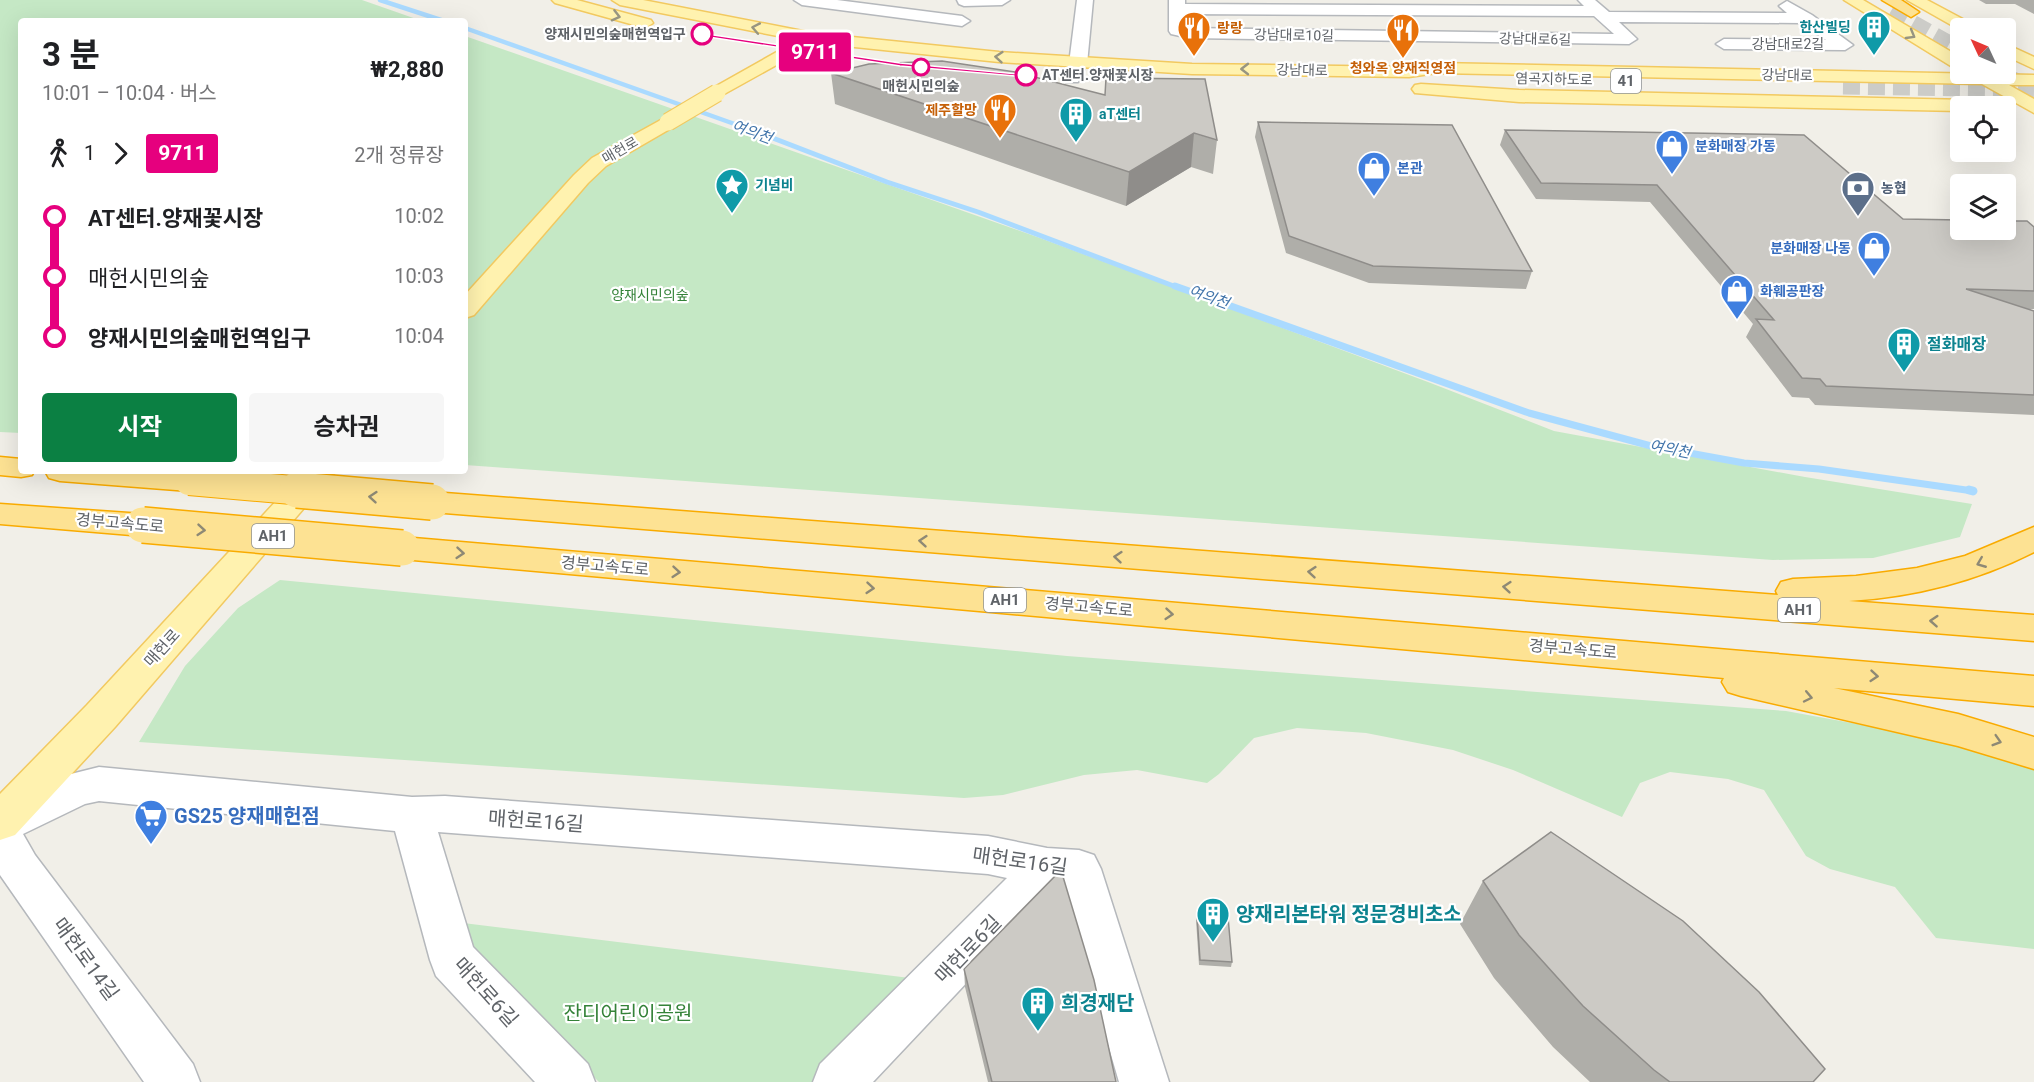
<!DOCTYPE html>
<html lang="ko">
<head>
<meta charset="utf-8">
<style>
	body { margin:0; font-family:Roboto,"Noto Sans KR",sans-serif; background:#f6f6f6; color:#202124; height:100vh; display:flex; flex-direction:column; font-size:22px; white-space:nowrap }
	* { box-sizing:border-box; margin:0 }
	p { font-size:20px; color:#757577 }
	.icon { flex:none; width:33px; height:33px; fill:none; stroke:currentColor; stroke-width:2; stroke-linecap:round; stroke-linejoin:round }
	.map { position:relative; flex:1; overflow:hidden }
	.panel { position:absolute; left:18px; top:18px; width:450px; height:456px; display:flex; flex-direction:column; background:#fff; border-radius:6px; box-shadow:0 6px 24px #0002 }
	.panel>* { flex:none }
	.badge { padding:0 12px; border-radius:4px; font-size:21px; line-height:39px }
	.needle { width:39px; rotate:314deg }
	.controls { position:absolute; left:1950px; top:18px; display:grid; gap:12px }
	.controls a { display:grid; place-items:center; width:66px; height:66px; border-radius:6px; background:#fff; box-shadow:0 6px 24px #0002; font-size:30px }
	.map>.badge { position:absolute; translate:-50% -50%; box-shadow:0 0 0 3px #fff }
	.legs { display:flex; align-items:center; gap:9px; height:66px; padding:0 24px; font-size:20px }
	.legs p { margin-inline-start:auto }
	.headline { display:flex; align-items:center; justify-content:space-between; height:102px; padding:0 24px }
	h1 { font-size:33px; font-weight:700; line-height:45px }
	.action { display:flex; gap:12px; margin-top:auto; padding:12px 24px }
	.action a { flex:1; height:69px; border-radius:6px; background:#0b8043; color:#fff; font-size:24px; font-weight:700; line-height:69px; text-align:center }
	.action a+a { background:#f6f6f6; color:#202124 }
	ul { padding:0 24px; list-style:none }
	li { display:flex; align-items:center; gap:21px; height:60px; font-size:22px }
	li i { display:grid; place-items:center; width:9px; height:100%; margin:0 8px; background:currentColor }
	li i::after { content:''; width:15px; height:15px; margin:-8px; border:4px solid; border-radius:50%; background:#fff }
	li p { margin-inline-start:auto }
	li:first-child i { background:linear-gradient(#0000 50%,currentColor 0) }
	li:last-child i { background:linear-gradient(currentColor 50%,#0000 0) }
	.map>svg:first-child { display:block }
	.green { fill:#c5e8c5 }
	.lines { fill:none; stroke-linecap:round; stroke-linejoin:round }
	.stream-far3 { stroke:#aadaff; stroke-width:4.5 }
	.stream-far2 { stroke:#aadaff; stroke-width:5 }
	.stream-far1 { stroke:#aadaff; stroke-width:7 }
	.stream { stroke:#aadaff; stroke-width:9 }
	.major-tunnel { stroke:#ccccc8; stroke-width:17; stroke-dasharray:17 8; stroke-linecap:butt }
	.highway-tunnel { stroke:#ccccc8; stroke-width:17; stroke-dasharray:17 8; stroke-linecap:butt }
	.minor-casing { stroke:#b5b8bc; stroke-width:3 }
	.major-casing { stroke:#f2c960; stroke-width:3 }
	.highway-casing { stroke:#f9ab00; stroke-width:3 }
	.minor { fill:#fff; fill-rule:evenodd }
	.major { fill:#fff2af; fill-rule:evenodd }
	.highway { fill:#fde293; fill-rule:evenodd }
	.major-bridge-casing { stroke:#f2c960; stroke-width:19; stroke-linecap:butt }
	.highway-bridge-far1-casing { stroke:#f9ab00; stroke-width:30; stroke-linecap:butt }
	.highway-bridge-casing { stroke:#f9ab00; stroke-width:38; stroke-linecap:butt }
	.major-bridge { stroke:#fff2af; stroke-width:17 }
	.highway-bridge-far1 { stroke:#fde293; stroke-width:28 }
	.highway-bridge { stroke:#fde293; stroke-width:35 }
	.wall { fill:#afaea9 }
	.shaded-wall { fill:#8f8d8a }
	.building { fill:#cccac5; stroke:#8f8d8a; stroke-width:1.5 }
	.oneway { stroke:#979581 }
	.oneway2 { stroke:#8e8975 }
	.line-1 { fill:#e6007e; stroke:#fff; stroke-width:1.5 }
	.stop-1-dot { fill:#fff; stroke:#e6007e; stroke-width:3 }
	.labels { text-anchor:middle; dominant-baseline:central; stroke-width:4.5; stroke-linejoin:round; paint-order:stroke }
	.far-culture-label { font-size:14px; font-weight:bold; fill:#0d838f; stroke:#fff; text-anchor:start }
	.far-food-label { font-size:14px; font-weight:bold; fill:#c56008; stroke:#fff; text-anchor:start }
	.far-stop-label { font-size:14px; font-weight:bold; fill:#5f6368; stroke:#fff; text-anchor:end }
	.far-street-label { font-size:14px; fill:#5f6368; stroke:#fff }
	.far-shop-label { font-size:14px; font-weight:bold; fill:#366cbe; stroke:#fff; text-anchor:start }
	.far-service-label { font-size:14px; font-weight:bold; fill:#4e5e75; stroke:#fff; text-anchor:start }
	.far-park-label { font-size:14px; fill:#348238; stroke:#fff }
	.shield { fill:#fff; stroke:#8f9295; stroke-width:1.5 }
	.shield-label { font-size:15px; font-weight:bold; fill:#5f6368 }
	.far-water-label { font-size:15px; font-style:italic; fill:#4174aa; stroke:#fff }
	.culture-label { font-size:16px; font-weight:bold; fill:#0d838f; stroke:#fff; text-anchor:start }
	.street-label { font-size:16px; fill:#5f6368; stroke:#fff }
	.near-shop-label { font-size:20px; font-weight:bold; fill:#366cbe; stroke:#fff; text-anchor:start }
	.near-street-label { font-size:20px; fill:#5f6368; stroke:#fff }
	.near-culture-label { font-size:20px; font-weight:bold; fill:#0d838f; stroke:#fff; text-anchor:start }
	.near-park-label { font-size:20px; fill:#348238; stroke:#fff }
</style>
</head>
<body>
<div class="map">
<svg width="2034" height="1082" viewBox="0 0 2034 1082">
	<rect width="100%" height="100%" fill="#f1efe8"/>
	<path class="green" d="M0 0H362L422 21H21V433L0 432Z
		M465 36 1040 238 1428 382 1554 431 1805 477 1972 504 1960 537 1873 558 1773 560 465 465Z
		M280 580 1067 656 1786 711 1967 744 2034 770V949L1936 938 1895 887 1830 869 1806 856 1764 790 1728 779 1670 772 1640 783 1622 817 1513 770 1453 750 1366 733 1297 728 1254 738 1219 774 1207 783 1137 770 1084 775 1003 795 964 798 139 742 185 666 238 608Z
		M455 922 926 980 826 1082H599L469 954Z"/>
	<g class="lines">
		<path class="stream-far3" d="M380 0 444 21
			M465 28 743 127"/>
		<path class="stream-far2" d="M739 125 887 182 978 212 1179 288"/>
		<path class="stream-far1" d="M1175 286 1529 413 1651 446 1744 463 1819 469 1973 491"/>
		<path class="stream" d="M1969 490 1973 491"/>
		<path class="major-tunnel" d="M1843 86 2034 89"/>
		<path class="highway-tunnel" d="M1891 11 1960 50
			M2002 74 2034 91"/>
		<defs>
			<path id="minor" d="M794 0H837L962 16 970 21 962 26 802 5Z
				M957 0H1010L1002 5 964 6 959 4Z
				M1077 0H1093L1087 64 1078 82H1066L1063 78 1069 64Z
				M1169 0H1185V4L1584 6 1578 0H1595L1609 12 1787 13 1779 6 1787 1 1812 15 1853 45 1845 50 1724 49 1716 44 1724 39 1826 40 1801 23 1619 22 1637 39 1629 44 1189 38 1171 34 1169 31ZM1185 14 1594 16 1614 34 1189 28 1185 27Z
				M99 767 412 797 445 796 988 836 1047 848 1079 850 1094 855 1101 869 1169 1082H1119L1062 887H1057L873 1082H813L820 1064 1007 878 988 874 438 832 473 947 588 1064 595 1082H535L436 976 430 960 395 831 99 801 85 804 23 834 35 855 193 1064 200 1082H144L0 875V805L63 776Z"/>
			<path id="major" d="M552 0H577L651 20 653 23 645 28 555 3Z
				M612 0H643L813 33 999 52 1192 64 1409 67 1437 63 2034 75V85H2009L2034 99V113L1982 84 1437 73 1409 77 1192 74 999 62 816 43 717 98 711 97 708 93 711 89 798 40 620 5Z
				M1844 0H1863L1960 57V69L1954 68Z
				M1907 0H1927L1974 25 1976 28H1960V30Z
				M2006 44 2034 57V69L2006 56Z
				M1421 84 1519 90 1968 100 1975 102 1977 106H1960V111L1519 102 1415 93 1412 89 1415 85Z
				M668 116 675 118 678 122 675 126 606 166 588 183 474 315 465 318V295L574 175 592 158Z
				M304 471H336L115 727 15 835 0 840V794L87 705Z"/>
			<path id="highway" d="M1882 0H1901L1919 12 1911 17Z
				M0 457 21 459V471H34L32 475 21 477 0 475Z
				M45 471H186L200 474 205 481 200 488 189 491 60 481 49 478Z
				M432 492 1778 595 1776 591 1781 582 1793 579 1856 576 1917 568 1965 556 2034 527V552C1977 581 1913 597 1849 601L2034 615V641L432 512 421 509 416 502 421 495Z
				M0 504 143 514 154 517 159 525 154 533 143 536 0 524Z
				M402 537 2034 676V706L1834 688 1958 714 2034 737V769L1958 746 1741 696 1728 692 1722 682 1724 678 402 559 390 556 385 548 390 540Z"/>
		</defs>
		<use href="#minor" class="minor-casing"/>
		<use href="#major" class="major-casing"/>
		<use href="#highway" class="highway-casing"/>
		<use href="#minor" class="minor"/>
		<use href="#major" class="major"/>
		<use href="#highway" class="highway"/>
		<defs>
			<path id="major-bridge" d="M668 122 717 93"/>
			<path id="highway-bridge-far1" d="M189 481 315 492"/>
			<path id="highway-bridge" d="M297 490 432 502
				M143 525 402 548"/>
		</defs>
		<use href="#major-bridge" class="major-bridge-casing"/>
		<use href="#highway-bridge-far1" class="highway-bridge-far1-casing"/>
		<use href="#highway-bridge" class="highway-bridge-casing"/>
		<use href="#major-bridge" class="major-bridge"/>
		<use href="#highway-bridge-far1" class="highway-bridge-far1"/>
		<use href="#highway-bridge" class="highway-bridge"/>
	</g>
	<path class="wall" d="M1979 0H2034V14L2015 4H1986Z
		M942 61 1217 140 1213 174 1191 167 1126 206 835 104 831 73Z
		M1258 122 1532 271 1526 289 1369 283 1286 253 1255 137Z
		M1505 130 1903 219 2034 227V309H2029L2034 311V415L1815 405 1809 398 1792 397 1746 337 1753 324 1650 202 1536 199 1500 145Z
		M1483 881 1813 1082H1590L1553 1047 1494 978 1460 924Z
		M1197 915 1232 962 1231 967 1199 965 1196 920Z
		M964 969 1116 1082H988L965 987Z"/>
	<path class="shaded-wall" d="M1194 133 1191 167 1126 206 1129 172Z"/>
	<path class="building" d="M942 61 1015 72 1105 95 1106 78 1205 79 1217 140 1194 133 1129 172 831 73 869 64Z
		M1258 122 1452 125 1532 271 1373 266 1289 236Z
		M1505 130 1804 135 1903 219 1960 220V230H2006V221H2027L2034 227V291L1966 289 2034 311V395L1826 386 1820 379 1802 378 1756 319 1774 320 1657 185 1541 183Z
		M1551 832 1683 921 1759 992 1825 1069 1813 1082H1670L1654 1070 1583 1006 1519 935 1483 881Z
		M1061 870 1094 980 1116 1082H992L964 969Z
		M1197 915 1228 917 1232 962 1200 960Z"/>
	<defs><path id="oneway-chevron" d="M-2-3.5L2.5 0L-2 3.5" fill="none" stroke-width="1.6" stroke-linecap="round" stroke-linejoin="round" transform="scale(1.5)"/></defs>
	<g class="oneway">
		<use href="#oneway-chevron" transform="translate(616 16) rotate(14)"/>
		<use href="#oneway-chevron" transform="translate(756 28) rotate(-169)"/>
		<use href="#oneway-chevron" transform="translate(1911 35) rotate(30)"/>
		<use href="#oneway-chevron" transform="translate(999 57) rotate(-175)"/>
		<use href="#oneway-chevron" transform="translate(1245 69) rotate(-180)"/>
	</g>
	<g class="oneway2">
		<use href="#oneway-chevron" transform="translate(373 497) rotate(-175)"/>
		<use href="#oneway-chevron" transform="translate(201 530) rotate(5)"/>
		<use href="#oneway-chevron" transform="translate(923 541) rotate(-175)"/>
		<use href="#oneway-chevron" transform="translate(460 553) rotate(5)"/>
		<use href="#oneway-chevron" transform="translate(1118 557) rotate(-175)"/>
		<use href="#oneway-chevron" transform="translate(1981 563) rotate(158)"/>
		<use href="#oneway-chevron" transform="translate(676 572) rotate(5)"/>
		<use href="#oneway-chevron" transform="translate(1312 572) rotate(-175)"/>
		<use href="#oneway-chevron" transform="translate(1507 587) rotate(-175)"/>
		<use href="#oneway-chevron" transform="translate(870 588) rotate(5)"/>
		<use href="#oneway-chevron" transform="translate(1169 614) rotate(5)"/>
		<use href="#oneway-chevron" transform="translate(1934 621) rotate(-176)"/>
		<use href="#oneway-chevron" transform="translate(1874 676) rotate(5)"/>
		<use href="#oneway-chevron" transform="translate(1808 697) rotate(12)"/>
		<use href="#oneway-chevron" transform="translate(1997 741) rotate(17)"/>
	</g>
	<path class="line-1" d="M700 33 900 63 1029 75 1026 77 900 66 702 36Z"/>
	<defs>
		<symbol id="building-pin" viewBox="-11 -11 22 30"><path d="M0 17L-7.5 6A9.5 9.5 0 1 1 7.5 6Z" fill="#0f9aa8" stroke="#fff"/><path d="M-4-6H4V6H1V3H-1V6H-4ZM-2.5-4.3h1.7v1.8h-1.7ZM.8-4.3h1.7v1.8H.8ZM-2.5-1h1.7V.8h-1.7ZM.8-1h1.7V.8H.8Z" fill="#fff"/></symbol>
		<symbol id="restaurant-pin" viewBox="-11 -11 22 30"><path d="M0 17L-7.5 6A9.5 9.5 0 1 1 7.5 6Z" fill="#e8710a" stroke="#fff"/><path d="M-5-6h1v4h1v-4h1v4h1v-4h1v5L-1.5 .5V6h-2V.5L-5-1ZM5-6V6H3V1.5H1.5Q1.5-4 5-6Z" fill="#fff"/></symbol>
		<symbol id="shop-pin" viewBox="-11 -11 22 30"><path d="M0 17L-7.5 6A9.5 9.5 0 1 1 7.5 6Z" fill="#3f7fe0" stroke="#fff"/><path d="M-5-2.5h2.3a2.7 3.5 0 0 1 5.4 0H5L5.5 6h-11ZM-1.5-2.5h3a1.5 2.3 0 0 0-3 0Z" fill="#fff"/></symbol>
		<symbol id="sight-pin" viewBox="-11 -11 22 30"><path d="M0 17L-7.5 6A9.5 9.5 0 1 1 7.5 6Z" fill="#0f9aa8" stroke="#fff"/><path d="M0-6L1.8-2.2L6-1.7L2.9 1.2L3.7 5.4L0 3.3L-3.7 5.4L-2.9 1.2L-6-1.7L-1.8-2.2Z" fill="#fff"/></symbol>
		<symbol id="bank-pin" viewBox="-11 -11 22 30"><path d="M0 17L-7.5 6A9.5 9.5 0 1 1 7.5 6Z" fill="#5c6f8a" stroke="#fff"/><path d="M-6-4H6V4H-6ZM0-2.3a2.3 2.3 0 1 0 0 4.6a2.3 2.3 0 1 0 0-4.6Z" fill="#fff"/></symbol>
		<symbol id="supermarket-pin" viewBox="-11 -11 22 30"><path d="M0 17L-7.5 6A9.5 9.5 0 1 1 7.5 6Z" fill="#3f7fe0" stroke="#fff"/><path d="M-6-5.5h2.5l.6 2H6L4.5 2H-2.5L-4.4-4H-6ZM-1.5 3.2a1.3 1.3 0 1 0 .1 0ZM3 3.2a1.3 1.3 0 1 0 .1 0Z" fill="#fff"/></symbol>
	</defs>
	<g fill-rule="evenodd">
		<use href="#building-pin" x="1855" y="8" width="38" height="52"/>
		<use href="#restaurant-pin" x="1175" y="9" width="38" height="52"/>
		<use href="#restaurant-pin" x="1384" y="11" width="38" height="52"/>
		<use href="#restaurant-pin" x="981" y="91" width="38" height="52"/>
		<use href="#building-pin" x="1057" y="95" width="38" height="52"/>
		<use href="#shop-pin" x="1653" y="127" width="38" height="52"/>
		<use href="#shop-pin" x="1355" y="149" width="38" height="52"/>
		<use href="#sight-pin" x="713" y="166" width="38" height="52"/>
		<use href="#bank-pin" x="1839" y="169" width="38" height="52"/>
		<use href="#shop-pin" x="1855" y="229" width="38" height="52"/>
		<use href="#shop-pin" x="1718" y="272" width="38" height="52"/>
		<use href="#building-pin" x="1885" y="325" width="38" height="52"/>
		<use href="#supermarket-pin" x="132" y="797" width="38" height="52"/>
		<use href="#building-pin" x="1194" y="895" width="38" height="52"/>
		<use href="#building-pin" x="1019" y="984" width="38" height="52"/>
	</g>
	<g class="stop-1-dot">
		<circle cx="702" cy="34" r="10"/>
		<circle cx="921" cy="67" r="8"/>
		<circle cx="1026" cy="75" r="10"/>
	</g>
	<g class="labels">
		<g class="far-culture-label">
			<text x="1851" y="27" text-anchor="end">한산빌딩</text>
			<text x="1099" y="114">aT센터</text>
			<text x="755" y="185">기념비</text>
		</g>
		<g class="far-food-label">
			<text x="1217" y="28">랑랑</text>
			<text x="1403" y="68" text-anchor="middle">청와옥 양재직영점</text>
			<text x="977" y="110" text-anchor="end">제주할망</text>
		</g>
		<g class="far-stop-label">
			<text x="686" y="34">양재시민의숲매헌역입구</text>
			<text x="1042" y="75" text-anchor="start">AT센터.양재꽃시장</text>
			<text x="921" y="86" text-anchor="middle">매헌시민의숲</text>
		</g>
		<g class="far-street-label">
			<text transform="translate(1294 35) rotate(1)">강남대로10길</text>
			<text transform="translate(1535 39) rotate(1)">강남대로6길</text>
			<text x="1788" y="44">강남대로2길</text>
			<text transform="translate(1302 70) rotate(1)">강남대로</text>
			<text transform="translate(1787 75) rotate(1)">강남대로</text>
			<text transform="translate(1554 79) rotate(1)">염곡지하도로</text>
			<text transform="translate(620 150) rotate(-30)">매헌로</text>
		</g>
		<g class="far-shop-label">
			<text x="1695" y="146">분화매장 가동</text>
			<text x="1397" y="168">본관</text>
			<text x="1851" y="248" text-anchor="end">분화매장 나동</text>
			<text x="1760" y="291">화훼공판장</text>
		</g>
		<g class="far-service-label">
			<text x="1881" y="188">농협</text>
		</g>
		<g class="far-park-label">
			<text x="650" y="295">양재시민의숲</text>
		</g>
		<g class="shield">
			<rect x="1611" y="69" width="30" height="24" rx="4.5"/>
			<rect x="252" y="524" width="42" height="24" rx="4.5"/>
			<rect x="984" y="588" width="42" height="24" rx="4.5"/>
			<rect x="1778" y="598" width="42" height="24" rx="4.5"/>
		</g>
		<g class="shield-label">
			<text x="1626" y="81">41</text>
			<text x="273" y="536">AH1</text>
			<text x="1005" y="600">AH1</text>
			<text x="1799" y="610">AH1</text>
		</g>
		<g class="far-water-label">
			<text transform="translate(752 132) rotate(20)">여의천</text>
			<text transform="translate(1209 297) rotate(20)">여의천</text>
			<text transform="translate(1670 449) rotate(11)">여의천</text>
		</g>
		<g class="culture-label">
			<text x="1927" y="344">절화매장</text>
		</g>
		<g class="street-label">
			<text transform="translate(120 523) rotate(5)">경부고속도로</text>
			<text transform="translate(605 566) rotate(5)">경부고속도로</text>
			<text transform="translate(1089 607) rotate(5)">경부고속도로</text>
			<text transform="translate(162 648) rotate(-48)">매헌로</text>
			<text transform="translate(1573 649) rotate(5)">경부고속도로</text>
		</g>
		<g class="near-shop-label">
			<text x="174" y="816">GS25 양재매헌점</text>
		</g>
		<g class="near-street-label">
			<text transform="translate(536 821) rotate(4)">매헌로16길</text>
			<text transform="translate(1020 861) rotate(8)">매헌로16길</text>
			<text transform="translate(968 949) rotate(-46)">매헌로6길</text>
			<text transform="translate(86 959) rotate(54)">매헌로14길</text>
			<text transform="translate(486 992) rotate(48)">매헌로6길</text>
		</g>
		<g class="near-culture-label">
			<text x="1236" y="914">양재리본타워 정문경비초소</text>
			<text x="1061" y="1003">희경재단</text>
		</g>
		<g class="near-park-label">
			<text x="628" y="1013">잔디어린이공원</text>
		</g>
	</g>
</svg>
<div class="controls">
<a><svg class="needle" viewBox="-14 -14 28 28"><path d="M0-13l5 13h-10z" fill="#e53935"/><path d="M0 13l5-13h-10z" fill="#757577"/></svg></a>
<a><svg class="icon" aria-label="locate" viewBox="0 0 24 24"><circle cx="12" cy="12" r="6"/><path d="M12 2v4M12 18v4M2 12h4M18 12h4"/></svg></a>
<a><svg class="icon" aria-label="layers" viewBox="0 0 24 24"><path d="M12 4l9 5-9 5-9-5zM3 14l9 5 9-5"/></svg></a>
</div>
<b class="badge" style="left:815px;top:52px;background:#e6007e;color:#fff">9711</b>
<section class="panel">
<div class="headline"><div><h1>3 분</h1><p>10:01 – 10:04 · 버스</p></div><b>₩2,880</b></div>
<div class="legs"><svg class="icon" aria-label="walk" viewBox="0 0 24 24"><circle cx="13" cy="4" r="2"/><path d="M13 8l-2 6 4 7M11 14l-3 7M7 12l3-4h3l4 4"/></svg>1<svg class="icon" aria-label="forward" viewBox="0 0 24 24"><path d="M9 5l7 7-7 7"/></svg><b class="badge" style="background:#e6007e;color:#fff">9711</b><p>2개 정류장</p></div>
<ul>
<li><i style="color:#e6007e"></i><b>AT센터.양재꽃시장</b><p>10:02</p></li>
<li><i style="color:#e6007e"></i><span>매헌시민의숲</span><p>10:03</p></li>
<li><i style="color:#e6007e"></i><b>양재시민의숲매헌역입구</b><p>10:04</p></li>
</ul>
<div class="action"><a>시작</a><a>승차권</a></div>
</section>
</div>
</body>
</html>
